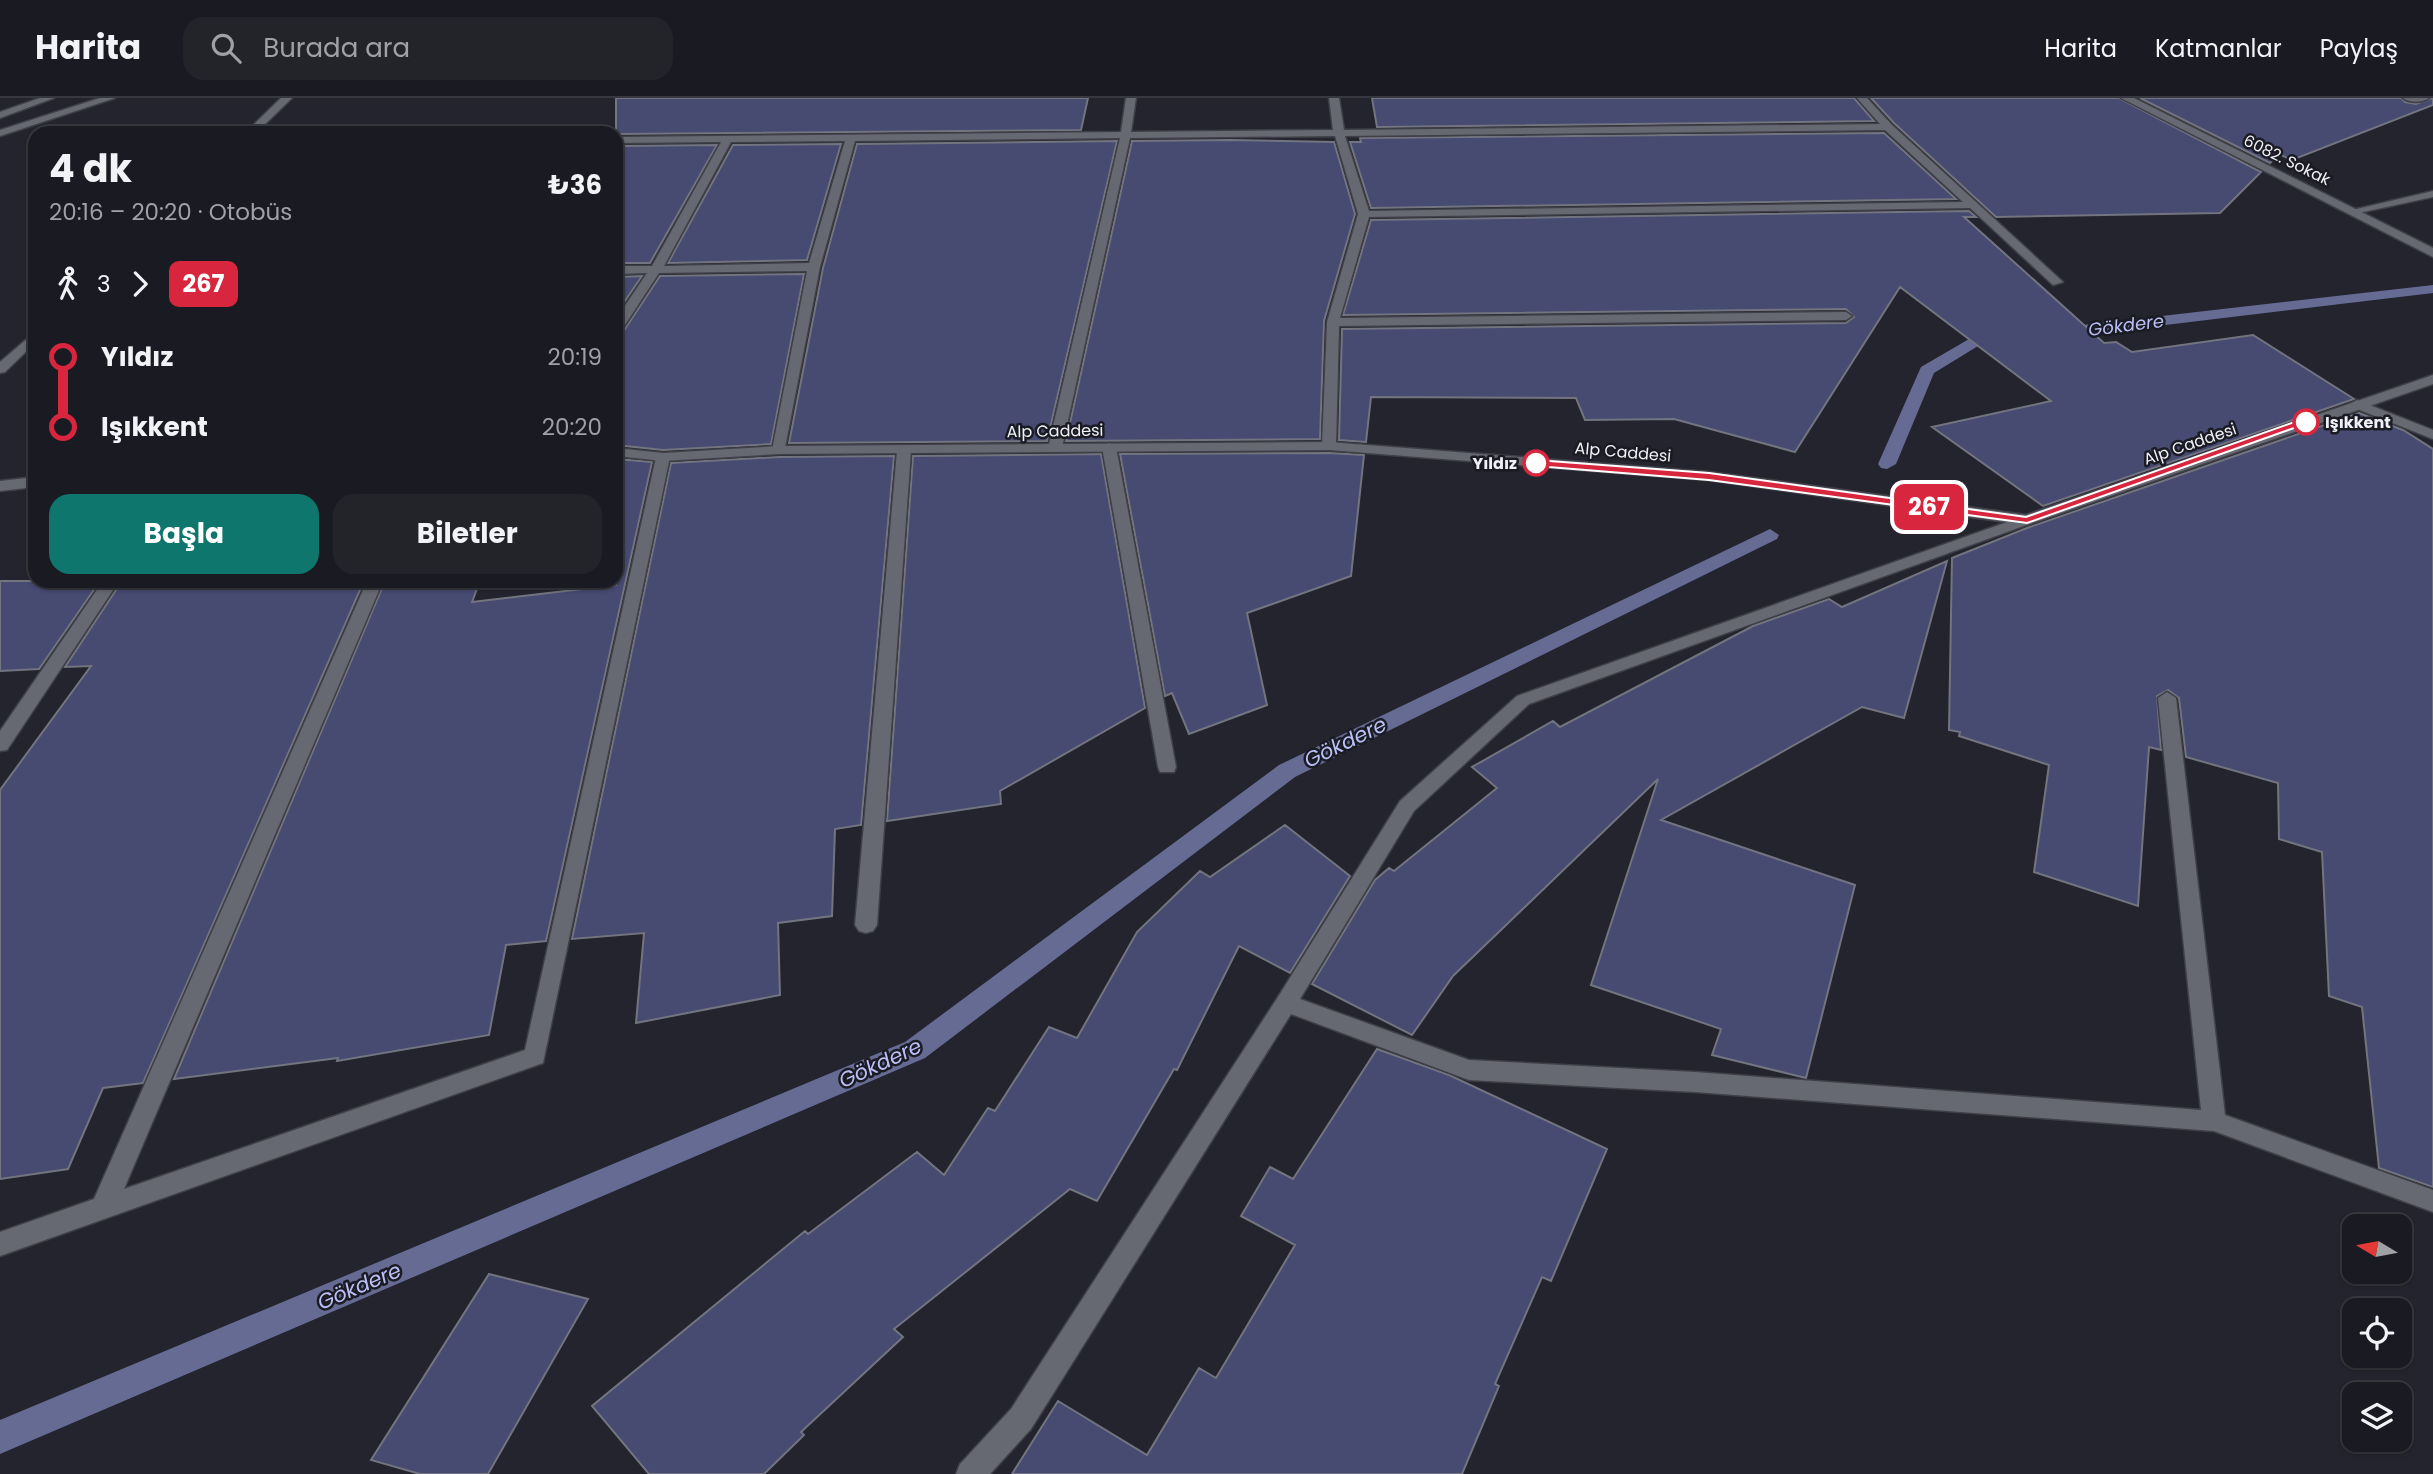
<!DOCTYPE html>
<html lang="tr">
<head>
<meta charset="utf-8">
<style>
	body { margin:0; font-family:Poppins,sans-serif; background:#23242a; color:#f1f3f6; height:100vh; display:flex; flex-direction:column; font-size:26px; white-space:nowrap }
	* { box-sizing:border-box; margin:0 }
	p { font-size:23px; color:#9fa1a5 }
	.icon { flex:none; width:38px; height:38px; fill:none; stroke:currentColor; stroke-width:2; stroke-linecap:round; stroke-linejoin:round }
	.map { position:relative; flex:1; overflow:hidden }
	.panel { position:absolute; left:28px; top:28px; width:595px; height:462px; display:flex; flex-direction:column; background:#1a1b22; border-radius:21px; box-shadow:0 2px 5px #0004,0 0 0 2px #383940 }
	.panel>* { flex:none }
	.badge { padding:0 14px; border-radius:10px; font-size:24px; line-height:46px }
	.needle { width:46px; rotate:280deg }
	.tools { position:absolute; left:2342px; top:1116px; display:grid; gap:14px }
	.tools a { display:grid; place-items:center; width:70px; height:70px; border-radius:14px; background:#1a1b22; box-shadow:0 2px 5px #0004,0 0 0 2px #383940; font-size:35px }
	.map>.badge { position:absolute; translate:-50% -50%; box-shadow:0 0 0 4px #fff }
	.legs { display:flex; align-items:center; gap:10px; height:77px; padding:0 21px; font-size:23px }
	.legs p { margin-inline-start:auto }
	.head { display:flex; align-items:center; justify-content:space-between; height:119px; padding:0 21px }
	h1 { font-size:38px; font-weight:700; line-height:52px }
	.cta { display:flex; gap:14px; margin-top:auto; padding:14px 21px }
	.cta a { flex:1; height:80px; border-radius:21px; background:#0f766e; color:#fff; font-size:28px; font-weight:700; line-height:80px; text-align:center }
	.cta a+a { background:#23242a; color:#f1f3f6 }
	ul { padding:0 21px; list-style:none }
	li { display:flex; align-items:center; gap:24px; height:70px; font-size:26px }
	li i { display:grid; place-items:center; width:10px; height:100%; margin:0 9px; background:currentColor }
	li i::after { content:''; width:18px; height:18px; margin:-9px; border:5px solid; border-radius:50%; background:#1a1b22 }
	li p { margin-inline-start:auto }
	li:first-child i { background:linear-gradient(#0000 50%,currentColor 0) }
	li:last-child i { background:linear-gradient(currentColor 50%,#0000 0) }
	header { display:flex; align-items:center; gap:42px; box-sizing:border-box; height:98px; padding:0 35px; background:#1a1b22; border-bottom:2px solid #383940 }
	header strong { font-size:33px }
	nav { display:flex; gap:38px; margin-inline-start:auto; font-size:24px }
	.search { width:490px; height:63px; background:#23242a; display:flex; align-items:center; gap:18px; box-sizing:border-box; padding:0 24px; border-radius:21px; color:#9fa1a5; font-size:26px }
	.map>svg:first-child { display:block }
	.lines { fill:none; stroke-linecap:round; stroke-linejoin:round }
	.stream { fill:#666b94; fill-rule:evenodd }
	.building { fill:#474a71; stroke:#72747f; stroke-width:2 }
	.minor-casing { stroke:#3f3f47; stroke-width:3 }
	.tertiary-casing { stroke:#3f3f47; stroke-width:3 }
	.secondary-casing { stroke:#3f3f47; stroke-width:3 }
	.minor { fill:#666872; fill-rule:evenodd }
	.tertiary { fill:#666872; fill-rule:evenodd }
	.secondary { fill:#666872; fill-rule:evenodd }
	.line-1 { fill:#d7263d; stroke:#fff; stroke-width:2 }
	.stop-1-dot { fill:#fff; stroke:#d7263d; stroke-width:3.5 }
	.labels { text-anchor:middle; dominant-baseline:central; stroke-width:5; stroke-linejoin:round; paint-order:stroke }
	.far-street-label { font-size:16px; fill:#f0f1f7; stroke:#1a1b23 }
	.far-stop-label { font-size:16px; font-weight:bold; fill:#f0f1f7; stroke:#1a1b23; text-anchor:start }
	.far-water-label { font-size:18px; font-style:italic; fill:#bac0f6; stroke:#1a1b23 }
	.water-label { font-size:21px; font-style:italic; fill:#bac0f6; stroke:#1a1b23 }
</style>
</head>
<body>
<header>
<strong>Harita</strong>
<div class="search"><svg class="icon" aria-label="search" viewBox="0 0 24 24"><circle cx="10" cy="10" r="6"/><path d="M15 15l6 6"/></svg>Burada ara</div>
<nav><a>Harita</a><a>Katmanlar</a><a>Paylaş</a></nav>
</header>
<div class="map">
<svg width="2433" height="1376" viewBox="0 0 2433 1376">
	<rect width="100%" height="100%" fill="#23242d"/>
	<g class="lines">
		<path class="stream" d="M2433 187V195L2057 240 2049 235 2057 230Z
			M2002 236 2007 238 2010 241 2007 244 1978 248 1934 275 1896 366 1887 371 1881 370 1878 366 1921 269 1969 241Z
			M1770 431 1779 437 1777 441 1295 679 925 960 0 1356V1322L905 944 1279 667Z"/>
	</g>
	<path class="building" d="M616 0H1088L1081 32 616 36Z
		M1372 0H1854L1874 23 1377 29Z
		M1871 0H2119L2261 74 2220 115 1996 119 1894 25Z
		M2140 0H2401L2405 4 2416 6 2433 0V7L2292 62 2279 56 2270 65Z
		M1884 35 1956 101 1371 110 1350 44H1361L1360 40Z
		M1230 42 1334 44 1355 116 1324 223 1320 341 1066 343 1132 43Z
		M1117 43 1047 343 789 345 823 170 857 46Z
		M841 46 807 162 668 165 733 47Z
		M717 47 650 165H616V48Z
		M1969 113 1976 119H1964L2104 245 2116 244 2132 254 2253 237 2354 301 2043 408 1932 329 2051 303 1900 189 1795 354 1674 321 1585 322 1576 300 1371 299 1366 344 1339 342 1342 231 1846 225 1854 219 1846 211 1343 217 1371 122Z
		M804 176 771 346 663 352 616 347V236L623 234 660 178Z
		M642 178 616 216V179Z
		M2359 315 2403 332 2433 351V1089L2379 1070 2362 909 2329 898 2322 754 2279 741 2278 685 2186 659 2179 600 2168 592 2157 598 2161 652 2149 649 2138 808 2034 774 2049 667 1959 638 1960 634 1949 632 1952 460 2027 430Z
		M1329 355 1364 357 1351 478 1247 515 1267 607 1189 636 1172 595 1165 598 1120 356Z
		M1101 356 1145 610 1000 693 1001 706 887 723 913 358Z
		M894 358 861 727 835 731 832 818 778 825 780 897 636 925 644 835 572 841 671 365 779 359Z
		M616 361 652 364 546 843 506 847 489 937 337 963 338 960 174 981 385 483H480L472 504 616 487Z
		M1947 463 1904 620 1862 609 1661 722 1855 787 1806 980 1712 957 1721 931 1591 887 1658 681 1453 878 1412 937 1312 886 1375 782 1389 770 1394 773 1497 690 1472 669 1553 623 1560 629 1753 528 1829 501 1842 509Z
		M0 483H100L39 571 0 573Z
		M122 483H364L143 985 103 990 68 1071 0 1081V692L91 568 65 569Z
		M1285 727 1350 778 1290 875 1239 848 1177 972 1174 971 1097 1103 1070 1091 894 1231 903 1239 801 1334 804 1337 764 1376H649L592 1308 805 1133 808 1136 917 1054 944 1077 988 1010 995 1013 1049 929 1077 940 1137 834 1200 773 1210 779Z
		M1377 951 1449 977 1607 1051 1551 1183 1542 1179 1495 1286 1499 1288 1462 1376H1012L1058 1303 1147 1357 1199 1270 1216 1280 1295 1147 1241 1118 1270 1069 1293 1081Z
		M489 1176 588 1201 488 1376H420L371 1362Z"/>
	<g class="lines">
		<defs>
			<path id="minor" d="M281 0H292L256 35H245Z
				M1126 0H1136L1131 34 1333 32 1329 0H1339L1344 32 1880 26 1857 0H1867L1892 27 2063 184 2053 187 1970 110 1369 119 1340 220 1846 214 1852 218 1846 222 1339 228 1336 348 1329 352 1322 348 1327 224 1358 116 1335 38 1130 40 1062 350 1055 354 1048 350 1120 40 855 43 820 169 784 355 779 356 772 352 807 173 659 175 621 233 616 234V221L647 175 616 176V168H652L721 44 616 45V39L1121 34ZM1885 32 1963 104 1369 113 1345 38ZM845 43 809 165 664 168 731 44Z
				M2403 0H2429C2423 5 2409 5 2403 0Z
				M2433 93V99L2354 116 2348 113Z
				M35 234V245L5 274 0 275V264Z
				M2357 302 2433 332V341L2352 309 2350 306Z
				M1109 345 1116 349 1176 669 1174 674H1160L1158 669 1102 349Z
				M904 349 911 353 877 827 873 833 866 835 859 833 855 827 897 353Z
				M663 355 670 359 543 965 0 1158V1134L94 1101 367 483H383L124 1091 525 952 656 359Z
				M2027 417 2035 422 2032 425 1529 606 1414 713 1300 901 1469 962 1695 974 2201 1012 2158 600 2167 594 2176 600 2225 1017 2433 1092V1114L2214 1033 1695 994 1469 982 1291 916 1031 1331 990 1376H956L960 1366 1011 1311 1278 899 1400 703 1517 598Z
				M103 483H119L7 652 0 653V633Z"/>
			<path id="tertiary" d="M2121 0H2134L2433 150V159Z
				M2433 277V286L2027 427 1709 382 1329 352 779 356 663 363 616 358V350L663 355 779 348 1329 344 1709 374 2026 417Z
				M35 379V389L0 393V383Z"/>
			<path id="secondary" d="M40 0H54L0 20V14Z
				M100 0H115L0 38V32Z"/>
		</defs>
		<use href="#minor" class="minor-casing"/>
		<use href="#tertiary" class="tertiary-casing"/>
		<use href="#secondary" class="secondary-casing"/>
		<use href="#minor" class="minor"/>
		<use href="#tertiary" class="tertiary"/>
		<use href="#secondary" class="secondary"/>
	</g>
	<path class="line-1" d="M2303 321 2311 324 2027 425 1709 382 1536 368 1531 365 1536 362 1709 375 2026 419Z"/>
	<g class="stop-1-dot">
		<circle cx="2306" cy="324" r="12"/>
		<circle cx="1536" cy="365" r="12"/>
	</g>
	<g class="labels">
		<g class="far-street-label">
			<text transform="translate(2287 62) rotate(26)">6082. Sokak</text>
			<text transform="translate(1055 333) rotate(-1)">Alp Caddesi</text>
			<text transform="translate(2190 346) rotate(-19)">Alp Caddesi</text>
			<text transform="translate(1623 354) rotate(5)">Alp Caddesi</text>
		</g>
		<g class="far-stop-label">
			<text x="2325" y="324">Işıkkent</text>
			<text x="1517" y="365" text-anchor="end">Yıldız</text>
		</g>
		<g class="far-water-label">
			<text transform="translate(2126 227) rotate(-7)">Gökdere</text>
		</g>
		<g class="water-label">
			<text transform="translate(1345 644) rotate(-26)">Gökdere</text>
			<text transform="translate(880 965) rotate(-25)">Gökdere</text>
			<text transform="translate(359 1188) rotate(-23)">Gökdere</text>
		</g>
	</g>
</svg>
<div class="tools">
<a><svg class="needle" viewBox="-14 -14 28 28"><path d="M0-13l5 13h-10z" fill="#e53935"/><path d="M0 13l5-13h-10z" fill="#9fa1a5"/></svg></a>
<a><svg class="icon" aria-label="locate" viewBox="0 0 24 24"><circle cx="12" cy="12" r="6"/><path d="M12 2v4M12 18v4M2 12h4M18 12h4"/></svg></a>
<a><svg class="icon" aria-label="layers" viewBox="0 0 24 24"><path d="M12 4l9 5-9 5-9-5zM3 14l9 5 9-5"/></svg></a>
</div>
<b class="badge" style="left:1929px;top:409px;background:#d7263d;color:#fff">267</b>
<section class="panel">
<div class="head"><div><h1>4 dk</h1><p>20:16 – 20:20 · Otobüs</p></div><b>₺36</b></div>
<div class="legs"><svg class="icon" aria-label="walk" viewBox="0 0 24 24"><circle cx="13" cy="4" r="2"/><path d="M13 8l-2 6 4 7M11 14l-3 7M7 12l3-4h3l4 4"/></svg>3<svg class="icon" aria-label="forward" viewBox="0 0 24 24"><path d="M9 5l7 7-7 7"/></svg><b class="badge" style="background:#d7263d;color:#fff">267</b></div>
<ul>
<li><i style="color:#d7263d"></i><b>Yıldız</b><p>20:19</p></li>
<li><i style="color:#d7263d"></i><b>Işıkkent</b><p>20:20</p></li>
</ul>
<div class="cta"><a>Başla</a><a>Biletler</a></div>
</section>
</div>
</body>
</html>
